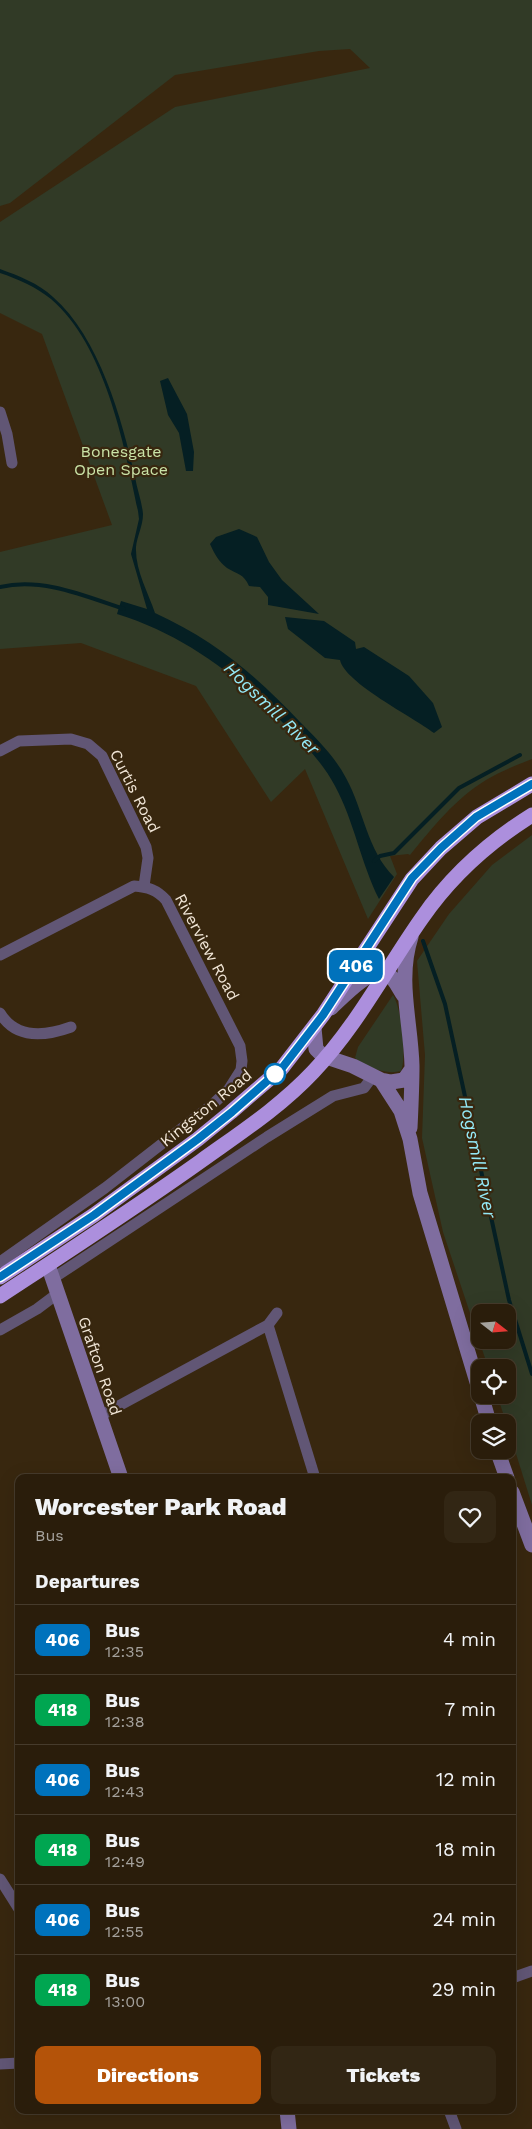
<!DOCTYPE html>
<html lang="en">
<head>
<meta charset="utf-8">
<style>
	body { margin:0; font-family:"Work Sans",sans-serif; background:#322614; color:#f1f3f6; height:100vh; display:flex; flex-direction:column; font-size:19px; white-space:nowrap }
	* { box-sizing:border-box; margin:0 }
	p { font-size:16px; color:#a5a29d }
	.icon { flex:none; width:28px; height:28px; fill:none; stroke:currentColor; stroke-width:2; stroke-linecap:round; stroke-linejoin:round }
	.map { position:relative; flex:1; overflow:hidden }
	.drawer { position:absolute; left:15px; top:1474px; width:501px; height:640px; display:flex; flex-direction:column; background:#2a1d0b; border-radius:10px; box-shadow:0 5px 20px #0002,0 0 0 1px #463b2c }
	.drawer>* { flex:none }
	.badge { padding:0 10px; border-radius:8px; font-size:18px; line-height:32px }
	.needle { width:32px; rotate:107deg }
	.buttons { position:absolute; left:471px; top:1304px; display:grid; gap:10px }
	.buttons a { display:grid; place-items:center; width:45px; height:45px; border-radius:10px; background:#2a1d0b; box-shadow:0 5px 20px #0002,0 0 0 1px #463b2c; font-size:25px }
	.map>.badge { position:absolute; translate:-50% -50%; box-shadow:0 0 0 2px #fff }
	h2 { padding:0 20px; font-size:19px; line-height:45px }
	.round { display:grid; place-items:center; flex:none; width:52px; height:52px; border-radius:10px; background:#322614 }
	.overview { display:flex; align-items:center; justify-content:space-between; height:85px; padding:0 20px }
	h1 { font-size:24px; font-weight:800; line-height:38px }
	.primary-button { display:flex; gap:10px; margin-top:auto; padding:10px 20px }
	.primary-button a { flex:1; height:58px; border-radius:10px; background:#b45309; color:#fff; font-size:20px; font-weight:800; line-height:58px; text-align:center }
	.primary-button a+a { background:#322614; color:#f1f3f6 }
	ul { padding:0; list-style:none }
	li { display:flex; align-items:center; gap:15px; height:70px; padding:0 20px; border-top:1px solid #463b2c }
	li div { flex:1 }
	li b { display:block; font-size:19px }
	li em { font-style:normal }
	li .badge { min-width:55px; font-weight:700; text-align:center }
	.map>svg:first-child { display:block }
	.green { fill:#313a26; fill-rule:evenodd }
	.water { fill:#051f23 }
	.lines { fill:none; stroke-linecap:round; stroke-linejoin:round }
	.stream { stroke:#051f23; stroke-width:4 }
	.street { stroke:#615675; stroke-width:11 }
	.secondary { stroke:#7f6d9f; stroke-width:15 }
	.highway { stroke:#ac8fdd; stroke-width:15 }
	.line-casing { stroke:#fff; stroke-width:11 }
	.line { stroke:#0072bc; stroke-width:8 }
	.stop-dot { fill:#fff; stroke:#0072bc; stroke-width:2.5 }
	.labels { text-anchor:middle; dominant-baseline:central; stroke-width:4.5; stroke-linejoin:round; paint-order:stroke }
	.park-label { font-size:16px; fill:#cae3a7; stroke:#38270f }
	.street-label { font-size:16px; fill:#f1e6d7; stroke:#38270f }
	.water-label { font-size:18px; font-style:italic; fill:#94e9f7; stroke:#38270f }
</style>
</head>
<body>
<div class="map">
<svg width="532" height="2129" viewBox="0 0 532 2129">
	<rect width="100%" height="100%" fill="#38270f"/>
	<path class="green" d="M0 0H532V759C517 765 501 771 486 780 455 799 433 827 410 855L408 854 390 856 397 874 368 919 305 769 271 802 196 686 81 643 0 649V552L112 525 42 334 0 313V222L175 107 370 68 350 49 319 51 175 75 10 203 0 206Z
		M532 835V1505L508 1428V1422H506L497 1395H508V1368L488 1367 443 1232 422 1138 425 1055 417 961 449 914 492 865ZM480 1312H508V1340H480Z
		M393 995C402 1010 407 1056 401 1071 386 1075 368 1068 355 1058L358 1047Z"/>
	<path class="water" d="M0 269C19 276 38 283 53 297 99 337 122 419 135 477 137 489 142 502 143 514 143 526 137 536 136 547 135 570 148 592 155 613 214 640 256 675 300 722 317 739 335 757 346 778 364 811 367 850 394 877L379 899C361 863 354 821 335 786 323 763 305 745 287 727 238 676 185 635 117 614L121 601 147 609 131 554 139 519 138 511C124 444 105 345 51 299 36 287 18 279 0 273Z
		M168 378 187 414 194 452 193 471H186L179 433 168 415 160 381Z
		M239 529 257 537 269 562 282 580 319 614 268 605V597L260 587 249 586C244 574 237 574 227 568 219 562 214 553 210 544L216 537Z
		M285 617 324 621 355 642 356 649 364 647 409 676 433 703 442 727 434 733C413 717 345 683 340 660L325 658 288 629Z"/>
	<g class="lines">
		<path class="stream" d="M0 587C42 577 85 596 124 609
			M374 861 380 856 394 853 459 788 520 755
			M423 941 445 1004 509 1300 532 1374"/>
		<path class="street" d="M0 412 7 434 12 463
			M0 751 19 741 71 739 88 744 102 756 146 847 148 858 144 886
			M0 955 134 886C148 887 157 890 166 900L240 1046 242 1061 241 1070 229 1089 213 1104 105 1188 0 1262
			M0 1013C16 1040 46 1036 71 1027
			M52 1279 267 1137 333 1096 364 1088 373 1076
			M268 1325 277 1313
			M0 1330 37 1309 57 1294
			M100 1416 268 1325 315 1478
			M0 1879 19 1909
			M512 1978 532 1971
			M0 2064 19 2063
			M449 2110 456 2129"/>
		<path class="secondary" d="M331 1008C342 998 371 965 387 974 395 978 399 989 404 996
			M314 1028 316 1049 323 1056 353 1066 381 1080 391 1082 404 1080 411 1070
			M381 1080 401 1111 410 1139 420 1193 480 1392
			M410 1128C411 1107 412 1087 412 1066 411 1022 397 980 411 937
			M48 1265 121 1478
			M481 1395 489 1422
			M497 1450 507 1478
			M512 1492 532 1545
			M287 2110 289 2129"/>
		<path class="highway" d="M0 1277 94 1215 198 1139 231 1112 282 1068 323 1015 412 879 441 848 477 817 532 784
			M0 1296C67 1252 135 1208 201 1161 240 1133 280 1107 313 1072 357 1026 386 969 422 918 451 876 489 842 532 815"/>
	</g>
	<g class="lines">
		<defs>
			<path id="line" d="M0 1277 94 1215 198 1139 232 1112 282 1068 323 1015 412 878 441 848 476 817 532 784"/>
		</defs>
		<use href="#line" class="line-casing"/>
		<use href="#line" class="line"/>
	</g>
	<circle class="stop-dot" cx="275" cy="1074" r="10"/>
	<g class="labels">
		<g class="park-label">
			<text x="121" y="451">Bonesgate<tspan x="121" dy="18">Open Space</tspan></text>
		</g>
		<g class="street-label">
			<text transform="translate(135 791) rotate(63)">Curtis Road</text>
			<text transform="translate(207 947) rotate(62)">Riverview Road</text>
			<text transform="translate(206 1108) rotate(-39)">Kingston Road</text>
			<text transform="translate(100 1366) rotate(71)">Grafton Road</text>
		</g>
		<g class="water-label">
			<text transform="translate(272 708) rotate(44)">Hogsmill River</text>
			<text transform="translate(478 1157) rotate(78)">Hogsmill River</text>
		</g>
	</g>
</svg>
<div class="buttons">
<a><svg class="needle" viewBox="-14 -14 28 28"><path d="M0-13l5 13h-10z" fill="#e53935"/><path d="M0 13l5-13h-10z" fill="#a5a29d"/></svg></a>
<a><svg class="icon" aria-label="locate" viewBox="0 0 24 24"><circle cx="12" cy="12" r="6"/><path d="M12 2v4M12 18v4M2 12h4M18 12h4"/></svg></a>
<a><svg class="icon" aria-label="layers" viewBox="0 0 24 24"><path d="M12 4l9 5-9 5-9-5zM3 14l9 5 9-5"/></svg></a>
</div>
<b class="badge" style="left:356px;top:966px;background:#0072bc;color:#fff">406</b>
<section class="drawer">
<div class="overview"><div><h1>Worcester Park Road</h1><p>Bus</p></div><a class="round"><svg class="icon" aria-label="heart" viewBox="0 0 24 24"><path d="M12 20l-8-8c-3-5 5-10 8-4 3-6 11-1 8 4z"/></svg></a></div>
<h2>Departures</h2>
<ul>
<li><span class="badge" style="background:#0072bc;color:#fff">406</span><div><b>Bus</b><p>12:35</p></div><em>4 min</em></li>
<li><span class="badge" style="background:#00a651;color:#fff">418</span><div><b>Bus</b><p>12:38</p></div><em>7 min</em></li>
<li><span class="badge" style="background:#0072bc;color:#fff">406</span><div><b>Bus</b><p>12:43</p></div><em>12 min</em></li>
<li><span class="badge" style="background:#00a651;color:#fff">418</span><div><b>Bus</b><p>12:49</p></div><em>18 min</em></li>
<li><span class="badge" style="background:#0072bc;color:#fff">406</span><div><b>Bus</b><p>12:55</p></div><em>24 min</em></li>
<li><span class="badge" style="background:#00a651;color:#fff">418</span><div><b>Bus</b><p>13:00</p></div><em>29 min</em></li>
</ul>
<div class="primary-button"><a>Directions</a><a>Tickets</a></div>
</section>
</div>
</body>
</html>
